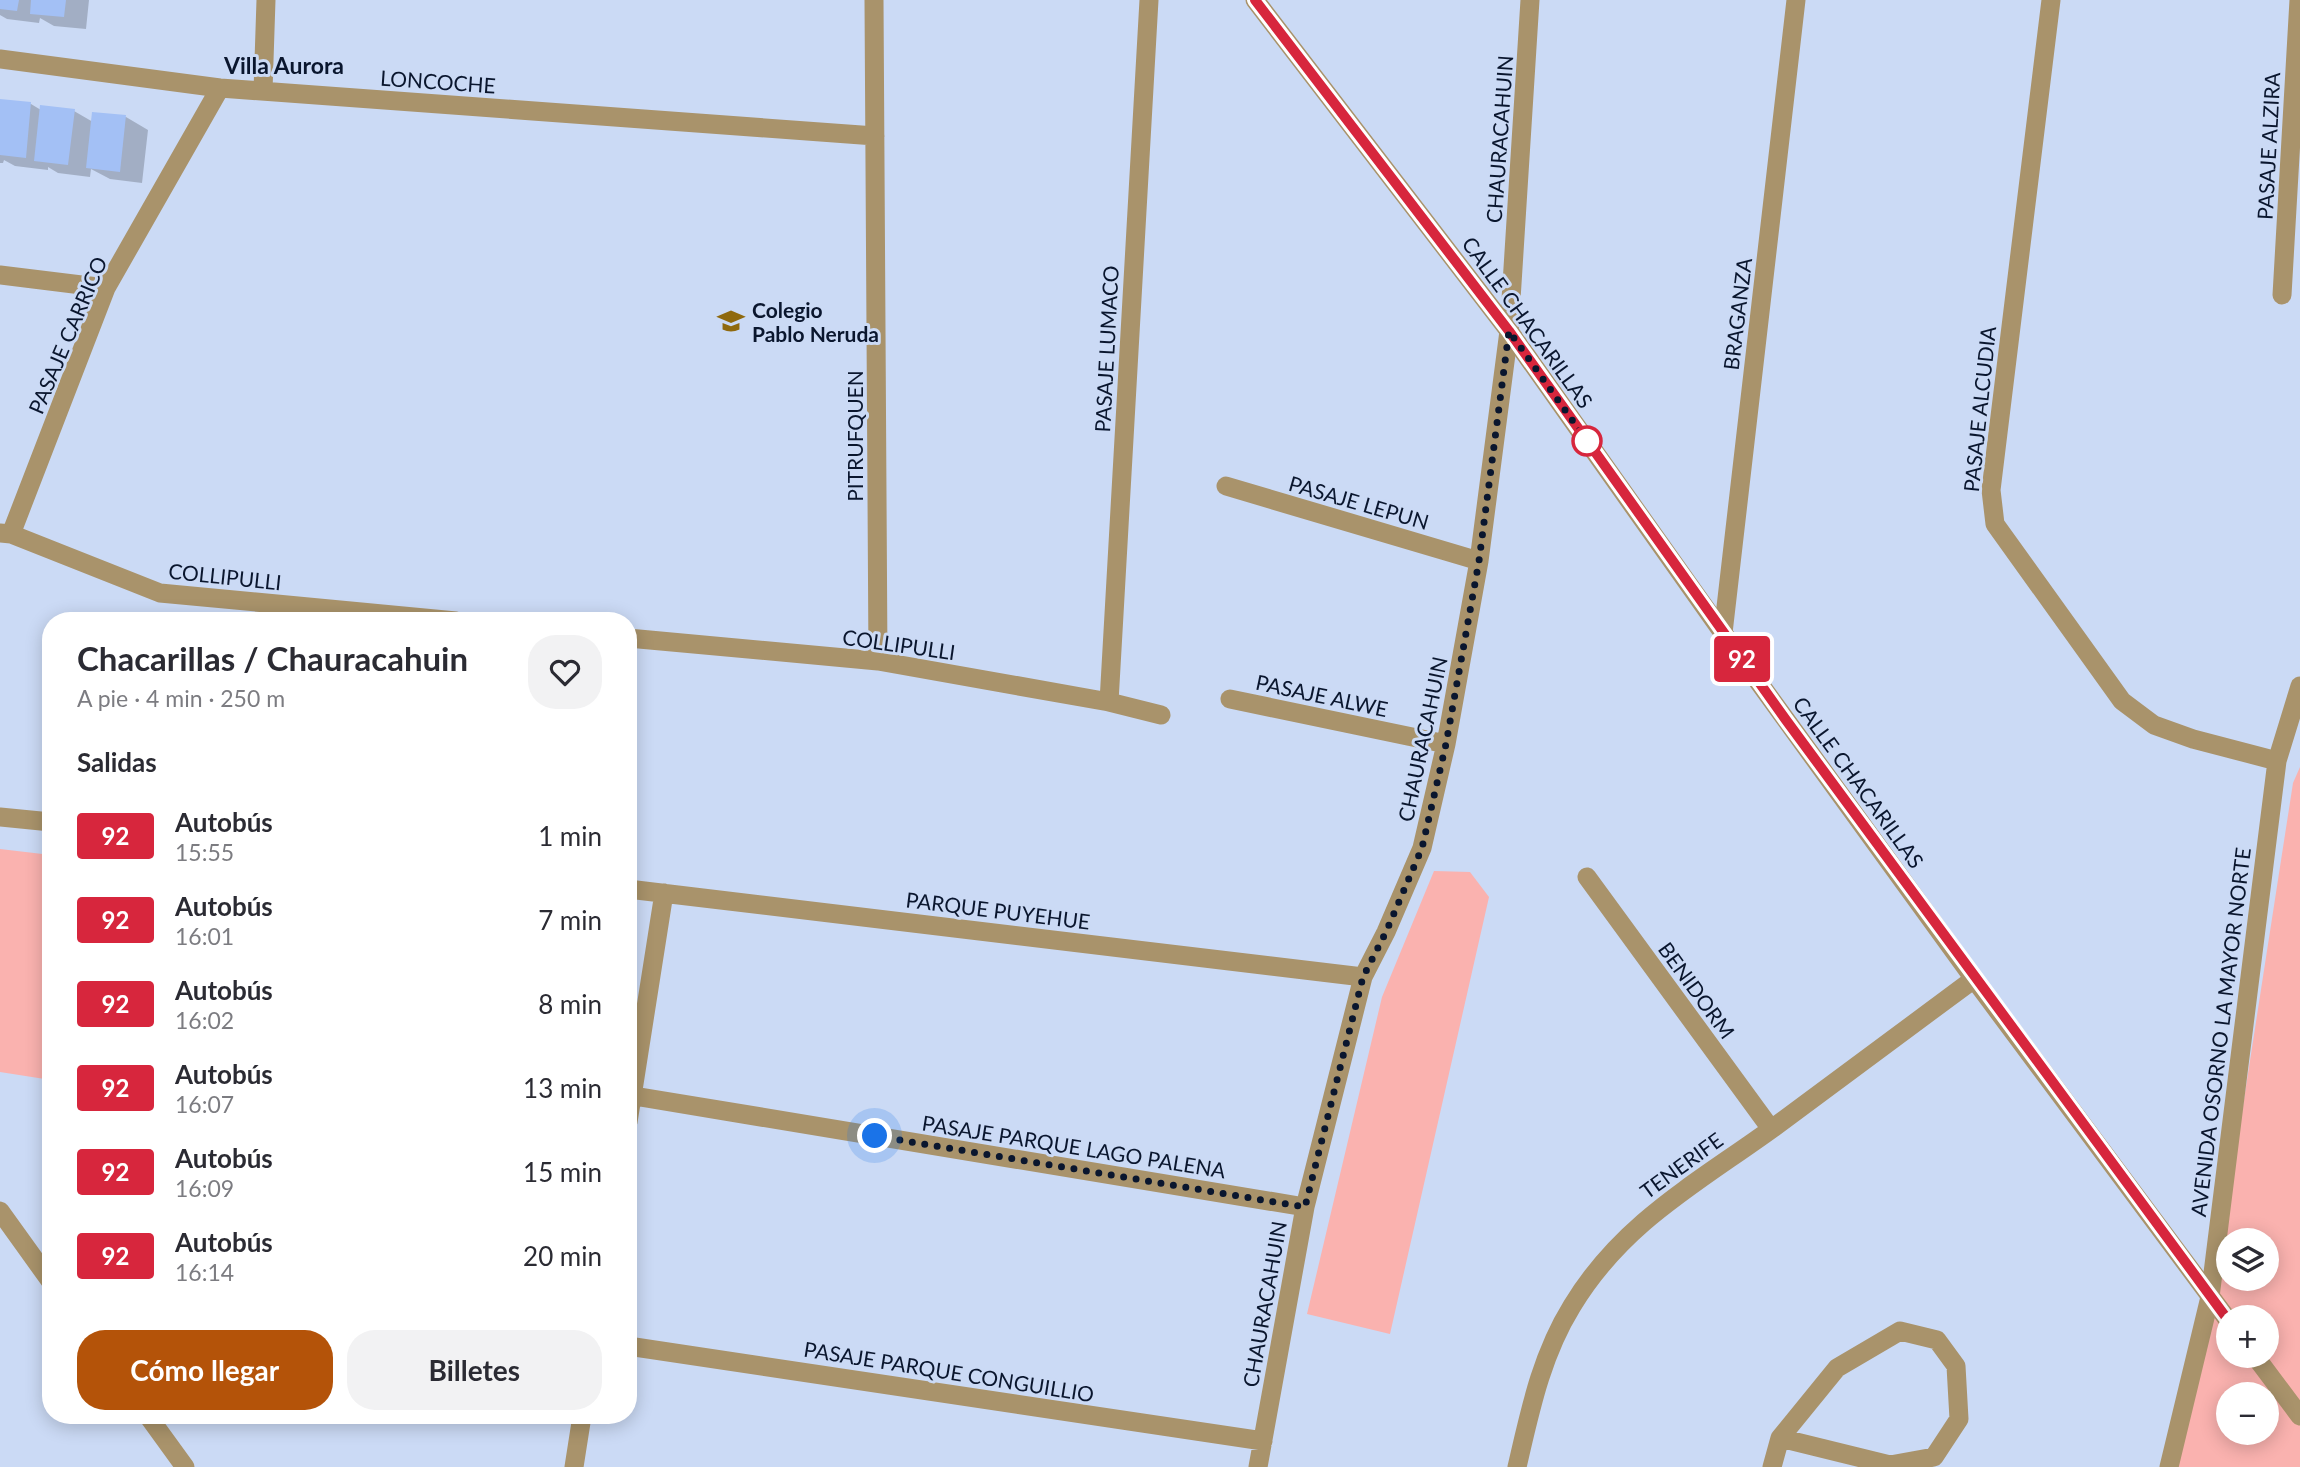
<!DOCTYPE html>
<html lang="es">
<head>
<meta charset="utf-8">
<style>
	body { margin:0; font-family:Lato,sans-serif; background:#f2f2f3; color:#2b2b33; height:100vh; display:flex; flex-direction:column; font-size:26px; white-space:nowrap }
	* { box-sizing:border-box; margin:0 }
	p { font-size:23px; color:#7c7c81 }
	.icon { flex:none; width:38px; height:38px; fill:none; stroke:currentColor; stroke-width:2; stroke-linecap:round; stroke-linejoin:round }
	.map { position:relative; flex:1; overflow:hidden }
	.details { position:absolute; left:42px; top:612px; width:595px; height:812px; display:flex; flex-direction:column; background:#fff; border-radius:28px; box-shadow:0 4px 18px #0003 }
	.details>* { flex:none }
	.badge { padding:0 14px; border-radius:5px; font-size:24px; line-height:46px }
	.tools { position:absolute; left:2216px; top:1228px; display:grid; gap:14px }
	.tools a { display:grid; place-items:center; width:63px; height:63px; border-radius:50%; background:#fff; box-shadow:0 4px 18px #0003; font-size:35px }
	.you { position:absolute; width:35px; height:35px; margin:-18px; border:5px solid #fff; border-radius:50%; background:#1a73e8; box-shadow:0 0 0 10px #1a73e833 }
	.map>.badge { position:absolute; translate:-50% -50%; box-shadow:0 0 0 4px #fff }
	h2 { padding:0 35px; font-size:26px; line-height:63px }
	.round { display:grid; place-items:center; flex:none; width:74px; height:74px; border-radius:28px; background:#f2f2f3 }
	.head { display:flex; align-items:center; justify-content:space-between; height:119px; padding:0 35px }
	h1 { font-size:33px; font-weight:700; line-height:52px }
	.action { display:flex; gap:14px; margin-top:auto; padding:14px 35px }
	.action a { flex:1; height:80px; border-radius:28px; background:#b45309; color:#fff; font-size:28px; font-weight:700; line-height:80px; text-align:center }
	.action a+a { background:#f2f2f3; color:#2b2b33 }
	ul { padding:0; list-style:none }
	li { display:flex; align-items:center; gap:21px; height:84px; padding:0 35px }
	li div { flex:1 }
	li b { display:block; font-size:26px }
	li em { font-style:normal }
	li .badge { min-width:77px; font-weight:700; text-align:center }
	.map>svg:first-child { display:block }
	.park { fill:#fab2af; fill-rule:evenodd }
	.shadow { fill:#0003 }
	.building { fill:#a3c0f5 }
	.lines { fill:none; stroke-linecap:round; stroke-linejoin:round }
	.minor { stroke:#a9936b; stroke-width:19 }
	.tertiary { stroke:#a9936b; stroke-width:19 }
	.line-casing { stroke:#fff; stroke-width:16 }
	.line { stroke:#d7263d; stroke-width:10 }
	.walk { stroke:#0a162e; stroke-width:7; stroke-dasharray:0 12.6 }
	.stop-dot { fill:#fff; stroke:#d7263d; stroke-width:3.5 }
	.labels { text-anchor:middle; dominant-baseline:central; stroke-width:6; stroke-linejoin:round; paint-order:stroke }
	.street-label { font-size:21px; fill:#0a162e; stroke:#cbdaf5 }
	.poi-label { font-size:21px; font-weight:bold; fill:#0a162e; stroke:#cbdaf5; text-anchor:start }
	.neighbourhood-label { font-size:23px; font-weight:bold; fill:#0a162e; stroke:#cbdaf5 }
</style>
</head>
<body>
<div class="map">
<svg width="2300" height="1467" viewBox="0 0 2300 1467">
	<rect width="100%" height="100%" fill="#cbdaf5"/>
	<path class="park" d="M2300 767V1467H2175L2212 1306 2293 783ZM2228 1241H2266V1279H2228ZM2228 1318H2266V1356H2228ZM2228 1395H2266V1433H2228Z
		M0 849 51 855V1080L0 1072Z
		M1434 871 1470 872 1489 897 1390 1334 1307 1314 1382 997Z"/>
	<path class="shadow" d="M0 0H89L86 29 54 26 40 18 39 23 7 19 0 15Z
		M0 101 31 104 41 110 74 111 93 122 126 117 148 130 142 183 110 179 91 169 90 177 58 173 48 167V170L15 166 4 160 3 163H0Z"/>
	<path class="building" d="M0 0H19L17 11 0 9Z
		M31 0H66L64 17 30 14Z
		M0 99 31 102 26 158 0 155Z
		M40 105 75 109 68 165 34 161Z
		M92 112 126 115 120 172 86 168Z"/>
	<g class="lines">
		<path class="minor" d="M874 0 878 661
			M2051 0 1991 490 1995 524 2122 701 2154 725 2193 739 2277 761
			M0 59 220 88 875 136
			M263 91 266 0
			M0 275 106 288
			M2282 295 2299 0
			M1226 486 1479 561
			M0 533 11 534 160 593 456 621
			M11 534 106 288 220 88
			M1723 633 1796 0
			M628 638 878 661 1109 702 1161 715
			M1230 699 1446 744
			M1109 702 1149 0
			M0 817 51 822
			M1587 877 1771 1129
			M628 889 1363 977
			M628 1095 1305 1207
			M628 1122 664 893
			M0 1211 51 1282
			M1900 1331 1937 1340 1956 1366 1959 1419 1934 1457 1890 1465 1780 1438 1837 1368Z
			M628 1346 1263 1441
			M148 1416 185 1467
			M574 1467 582 1416
			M1258 1467 1305 1207 1363 977 1386 932 1422 848 1446 744 1479 561 1509 331 1530 0
			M1517 1467C1530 1411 1541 1356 1572 1306 1622 1223 1697 1183 1773 1128 1840 1078 1907 1028 1974 979
			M1772 1467 1780 1438
			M2169 1467 2210 1297 2277 761 2300 686"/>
		<path class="tertiary" d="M1255 0 1509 331 1723 633 1974 979 2228 1320
			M2255 1356 2300 1416"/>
	</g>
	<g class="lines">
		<defs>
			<path id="line" d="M1255 0 1509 331 1786 720 2228 1320"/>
		</defs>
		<use href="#line" class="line-casing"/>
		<use href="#line" class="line"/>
		<path class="walk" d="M875 1136 1305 1207 1363 977 1386 932 1422 848 1446 744 1479 561 1509 331 1587 441"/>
	</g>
	<defs>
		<symbol id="school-bare" viewBox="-9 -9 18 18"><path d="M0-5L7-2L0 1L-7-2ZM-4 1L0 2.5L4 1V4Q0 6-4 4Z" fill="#8f690e" stroke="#cbdaf5" stroke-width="2.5" paint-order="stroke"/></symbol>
	</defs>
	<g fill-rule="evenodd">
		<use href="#school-bare" x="712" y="302" width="38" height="38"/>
	</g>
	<circle class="stop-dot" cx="1587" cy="441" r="14"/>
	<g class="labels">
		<g class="street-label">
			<text transform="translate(438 81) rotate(4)">LONCOCHE</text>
			<text transform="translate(1499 139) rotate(-86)">CHAURACAHUIN</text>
			<text transform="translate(2268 146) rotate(-87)">PASAJE ALZIRA</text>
			<text transform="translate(1737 314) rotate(-83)">BRAGANZA</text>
			<text transform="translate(1528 322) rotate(54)">CALLE CHACARILLAS</text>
			<text transform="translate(67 335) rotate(-67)">PASAJE CARRICO</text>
			<text transform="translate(1106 349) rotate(-87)">PASAJE LUMACO</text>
			<text transform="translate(1979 409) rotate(-84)">PASAJE ALCUDIA</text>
			<text transform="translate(854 436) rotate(-90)">PITRUFQUEN</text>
			<text transform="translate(1359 502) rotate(16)">PASAJE LEPUN</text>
			<text transform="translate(225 576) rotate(6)">COLLIPULLI</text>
			<text transform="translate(899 644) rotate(8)">COLLIPULLI</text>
			<text transform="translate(1322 695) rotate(12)">PASAJE ALWE</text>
			<text transform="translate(1422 739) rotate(-78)">CHAURACAHUIN</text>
			<text transform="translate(1859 782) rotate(54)">CALLE CHACARILLAS</text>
			<text transform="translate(998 910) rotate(7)">PARQUE PUYEHUE</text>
			<text transform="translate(1697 990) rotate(54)">BENIDORM</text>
			<text transform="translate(2220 1032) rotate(-83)">AVENIDA OSORNO LA MAYOR NORTE</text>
			<text transform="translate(1074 1146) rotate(9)">PASAJE PARQUE LAGO PALENA</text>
			<text transform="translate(1681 1165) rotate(-36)">TENERIFE</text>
			<text transform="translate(1264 1304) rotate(-80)">CHAURACAHUIN</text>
			<text transform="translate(949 1371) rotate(9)">PASAJE PARQUE CONGUILLIO</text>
		</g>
		<g class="poi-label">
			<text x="752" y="309">Colegio<tspan x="752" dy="24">Pablo Neruda</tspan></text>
		</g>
		<g class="neighbourhood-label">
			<text x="284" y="65">Villa Aurora</text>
		</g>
	</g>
</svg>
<div class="tools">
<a><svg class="icon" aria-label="layers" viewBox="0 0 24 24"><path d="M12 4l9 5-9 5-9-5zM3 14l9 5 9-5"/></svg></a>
<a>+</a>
<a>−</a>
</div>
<div class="you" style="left:875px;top:1136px"></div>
<b class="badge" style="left:1742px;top:659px;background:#d7263d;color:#fff">92</b>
<section class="details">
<div class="head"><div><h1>Chacarillas / Chauracahuin</h1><p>A pie · 4 min · 250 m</p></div><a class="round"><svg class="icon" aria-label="heart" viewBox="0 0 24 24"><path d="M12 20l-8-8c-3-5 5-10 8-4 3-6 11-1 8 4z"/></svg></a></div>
<h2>Salidas</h2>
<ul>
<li><span class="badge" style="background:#d7263d;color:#fff">92</span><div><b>Autobús</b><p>15:55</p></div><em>1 min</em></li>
<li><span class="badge" style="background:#d7263d;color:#fff">92</span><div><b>Autobús</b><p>16:01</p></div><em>7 min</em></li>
<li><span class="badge" style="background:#d7263d;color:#fff">92</span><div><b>Autobús</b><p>16:02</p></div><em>8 min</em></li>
<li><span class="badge" style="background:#d7263d;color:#fff">92</span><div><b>Autobús</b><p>16:07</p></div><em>13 min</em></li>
<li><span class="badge" style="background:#d7263d;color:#fff">92</span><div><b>Autobús</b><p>16:09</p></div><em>15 min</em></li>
<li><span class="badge" style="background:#d7263d;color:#fff">92</span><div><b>Autobús</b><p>16:14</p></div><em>20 min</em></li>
</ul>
<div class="action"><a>Cómo llegar</a><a>Billetes</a></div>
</section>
</div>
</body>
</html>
